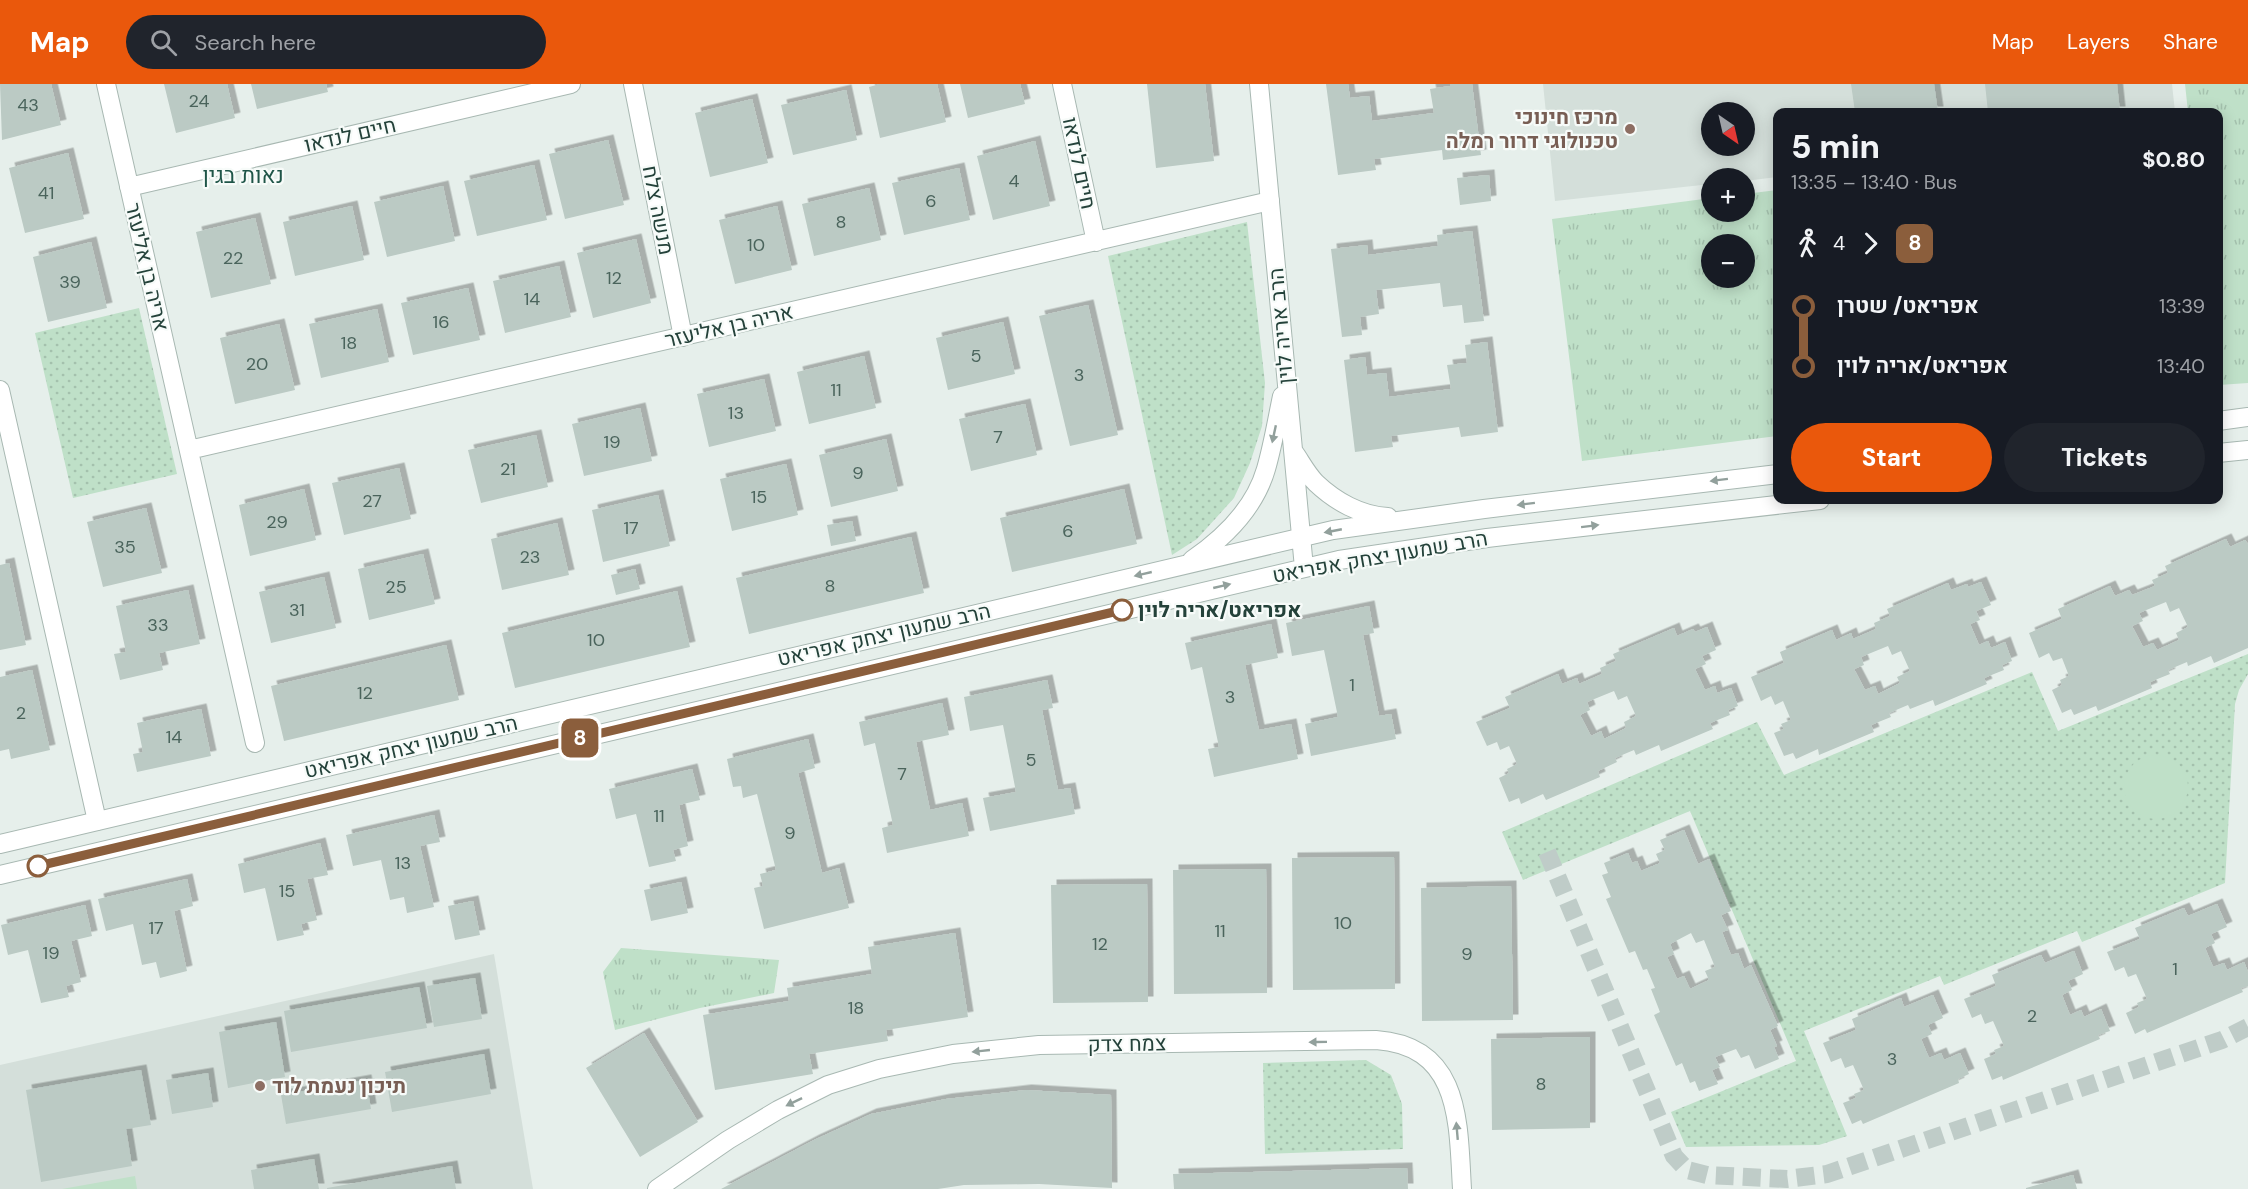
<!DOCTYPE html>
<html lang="en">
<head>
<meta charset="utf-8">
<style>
	body { margin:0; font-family:"DM Sans",Heebo,sans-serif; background:#20242c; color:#f1f3f6; height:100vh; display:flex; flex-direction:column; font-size:22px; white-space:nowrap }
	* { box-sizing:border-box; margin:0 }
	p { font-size:20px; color:#9ea1a6 }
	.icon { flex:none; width:33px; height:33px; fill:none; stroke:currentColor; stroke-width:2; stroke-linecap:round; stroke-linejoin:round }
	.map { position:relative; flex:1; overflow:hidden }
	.side { position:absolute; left:1773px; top:24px; width:450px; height:396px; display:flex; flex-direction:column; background:#171b24; border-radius:12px; box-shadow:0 3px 15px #0003 }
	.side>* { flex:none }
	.badge { padding:0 12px; border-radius:9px; font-size:21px; line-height:39px }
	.needle { width:39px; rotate:146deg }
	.fabs { position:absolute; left:1701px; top:18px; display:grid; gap:12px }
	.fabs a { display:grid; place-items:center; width:54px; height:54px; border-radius:50%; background:#171b24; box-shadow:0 3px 15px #0003; font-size:30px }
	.map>.badge { position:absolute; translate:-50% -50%; box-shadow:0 0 0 3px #fff }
	.legs { display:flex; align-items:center; gap:9px; height:66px; padding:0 18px; font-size:20px }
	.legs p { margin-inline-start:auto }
	.headline { display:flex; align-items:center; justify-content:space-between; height:102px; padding:0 18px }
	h1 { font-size:33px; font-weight:800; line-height:45px }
	.cta { display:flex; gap:12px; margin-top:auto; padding:12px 18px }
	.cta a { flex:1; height:69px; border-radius:36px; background:#ea580c; color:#fff; font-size:24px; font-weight:800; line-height:69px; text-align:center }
	.cta a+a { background:#20242c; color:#f1f3f6 }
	ul { padding:0 18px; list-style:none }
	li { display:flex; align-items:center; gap:21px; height:60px; font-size:22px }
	li i { display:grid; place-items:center; width:9px; height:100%; margin:0 8px; background:currentColor }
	li i::after { content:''; width:15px; height:15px; margin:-8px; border:4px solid; border-radius:50%; background:#171b24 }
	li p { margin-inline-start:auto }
	li:first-child i { background:linear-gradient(#0000 50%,currentColor 0) }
	li:last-child i { background:linear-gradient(currentColor 50%,#0000 0) }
	header { display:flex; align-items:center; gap:36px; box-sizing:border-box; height:84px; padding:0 30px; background:#ea580c; color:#fff }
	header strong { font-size:28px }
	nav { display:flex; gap:33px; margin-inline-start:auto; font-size:21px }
	.search { width:420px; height:54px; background:#20242c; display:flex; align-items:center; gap:15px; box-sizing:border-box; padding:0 21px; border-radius:33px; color:#9ea1a6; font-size:22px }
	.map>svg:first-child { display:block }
	.built { fill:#d4dfda; fill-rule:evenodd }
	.grass { fill:url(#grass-tufts); fill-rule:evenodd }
	.park { fill:url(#park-dots) }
	.pitch { fill:#bfe0c8 }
	.building { fill:#bbcac4; fill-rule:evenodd; filter:url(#shadow) }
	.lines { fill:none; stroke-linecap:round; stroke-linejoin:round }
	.minor-tunnel { stroke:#bfccc8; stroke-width:18; stroke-dasharray:18 9; stroke-linecap:butt }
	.minor-casing { stroke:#a8b8b2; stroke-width:20 }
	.tertiary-casing { stroke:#a8b8b2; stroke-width:20 }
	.minor { stroke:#fff; stroke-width:18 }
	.tertiary { stroke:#fff; stroke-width:18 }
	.oneway { fill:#92a09c }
	.line-1-casing { stroke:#fff; stroke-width:14 }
	.line-1 { stroke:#8b5e3c; stroke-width:9 }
	.education-dot { fill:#8d6e63; stroke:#f7fbf9; stroke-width:2 }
	.stop-1-dot { fill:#fff; stroke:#8b5e3c; stroke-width:3 }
	.labels { text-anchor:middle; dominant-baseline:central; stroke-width:4.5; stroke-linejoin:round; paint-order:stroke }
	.number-label { font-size:18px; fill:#4a645c }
	.education-label { font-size:21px; font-weight:bold; fill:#785e54; stroke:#f7fbf9; text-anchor:end }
	.street-label { font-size:21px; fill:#24423a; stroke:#f7fbf9 }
	.stop-label { font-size:21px; font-weight:bold; fill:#24423a; stroke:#f7fbf9; text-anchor:start }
	.neighbourhood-label { font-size:22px; fill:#1f5548; stroke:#f7fbf9 }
</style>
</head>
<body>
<header>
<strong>Map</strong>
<div class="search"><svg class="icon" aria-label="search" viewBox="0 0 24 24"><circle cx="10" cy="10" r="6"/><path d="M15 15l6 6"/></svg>Search here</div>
<nav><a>Map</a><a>Layers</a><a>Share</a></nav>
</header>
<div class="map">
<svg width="2248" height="1105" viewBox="0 0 2248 1105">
	<defs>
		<pattern id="grass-tufts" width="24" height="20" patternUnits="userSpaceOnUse" patternTransform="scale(1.5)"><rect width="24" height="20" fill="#bfe0c8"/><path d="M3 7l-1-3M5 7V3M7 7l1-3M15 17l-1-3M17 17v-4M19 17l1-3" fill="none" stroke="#a4c1ad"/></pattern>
		<pattern id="park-dots" width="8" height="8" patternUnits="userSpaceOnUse" patternTransform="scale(1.5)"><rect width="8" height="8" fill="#bfe0c8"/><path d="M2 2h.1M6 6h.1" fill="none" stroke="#a4c1ad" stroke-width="1.8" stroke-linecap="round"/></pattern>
		<filter id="shadow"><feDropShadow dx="5.5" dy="-5.5" stdDeviation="0" flood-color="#0004"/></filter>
	</defs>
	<rect width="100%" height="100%" fill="#e6efeb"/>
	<path class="built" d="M1543 0H2172L2175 28H1778L1777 93 1745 97 1744 94H1712L1711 100 1555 117ZM1712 28H1744V62H1712Z
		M494 870 533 1105H0V981Z"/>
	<path class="grass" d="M2185 0H2248V299L2219 301 2218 28H2188Z
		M1777 106V352L1582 377 1552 135 1711 114 1712 128H1744L1745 110ZM1712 160H1744V194H1712Z
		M621 864 779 876 774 909 700 924 615 946 603 888Z"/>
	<path class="park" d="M1247 138 1265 299 1262 342 1250 379 1234 414 1197 455 1172 471 1108 172Z
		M139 224 177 390 73 414 35 249Z
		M2248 570V590L2239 606 2235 620 2225 799 2082 858 2077 847 1944 901 1940 892 1804 947 1847 1052 1819 1061 1686 1063 1671 1028 1796 977 1690 727 1523 796 1502 748 1757 638 1784 691 2032 588 2058 647Z
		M1366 976 1391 991 1402 1020 1403 1065 1265 1070 1263 979Z"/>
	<path class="pitch" d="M2124 703a32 32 0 1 1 64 0a32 32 0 1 1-64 0Z
		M135 1092 137 1105H62Z"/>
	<path class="building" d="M0 0H51L61 41 2 56Z
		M164 0H227L235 34 176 49Z
		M251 0H326L328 8 257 25Z
		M880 0H937L946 38 880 54 869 3Z
		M960 0H1020L1025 20 968 34Z
		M1147 0H1205L1214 77 1156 84Z
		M1326 0H1348L1350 14 1369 12 1372 37 1434 29 1430 5 1450 2V0H1472L1481 71 1443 76 1442 66 1374 75 1376 86 1338 91Z
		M1851 0H1934L1938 28H1855Z
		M1985 0H2117L2120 28H1988Z
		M846 6 857 56 793 71 781 21Z
		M752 15 768 79 710 93 695 29Z
		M608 56 624 121 565 135 549 70Z
		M1035 57 1050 122 993 136 977 72Z
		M68 69 84 135 25 149 9 84Z
		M534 81 547 136 477 152 464 97Z
		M959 84 970 136 904 151 892 99Z
		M1489 91 1491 117 1460 121 1457 94Z
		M443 102 455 157 387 173 374 118Z
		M869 104 881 156 814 172 802 120Z
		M352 122 364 176 295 192 283 138Z
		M777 122 792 186 735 200 719 136Z
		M255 134 271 200 211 214 196 148Z
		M1472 147 1484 237 1464 239 1462 221 1443 223 1440 199 1376 206 1379 230 1360 233 1362 251 1342 253 1331 165 1367 161 1368 171 1438 162 1437 151Z
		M636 155 651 219 593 234 577 169Z
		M91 158 107 224 48 238 33 173Z
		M559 182 571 233 505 249 493 197Z
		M468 204 480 256 413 271 401 219Z
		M1088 221 1118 351 1070 362 1039 232Z
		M377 225 389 278 321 294 309 240Z
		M1003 238 1015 290 948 306 936 254Z
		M279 240 295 306 235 320 220 254Z
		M1487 258 1498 348 1461 353 1459 343 1391 352 1393 363 1355 368 1344 276 1365 273 1367 291 1386 289 1389 313 1451 305 1447 281 1467 279 1465 261Z
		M864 272 876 324 809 340 797 288Z
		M764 295 776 347 709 363 697 310Z
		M1025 320 1037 371 971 387 959 335Z
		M640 324 652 377 584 392 572 340Z
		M536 351 548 403 481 419 468 366Z
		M886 355 898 407 831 423 819 371Z
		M786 380 798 431 732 447 720 395Z
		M399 384 411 435 344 451 332 399Z
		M304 405 316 456 250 472 239 421Z
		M1124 405 1137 460 1012 488 1000 434Z
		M658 411 670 462 603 478 592 426Z
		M146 424 162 489 103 503 87 438Z
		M852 437 856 457 831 462 827 441Z
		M557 439 569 491 502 506 491 455Z
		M911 453 924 509 749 550 736 494Z
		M2226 455 2230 463 2245 456 2248 460V564L2214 579 2211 572 2188 582 2187 578 2168 586 2170 590 2150 598 2152 604 2098 627 2096 622 2074 631 2071 625 2062 629 2052 606 2062 601 2060 596 2069 592 2062 574 2053 577 2049 569 2039 574 2029 549 2062 535 2058 525 2110 502 2115 512 2129 506 2132 511 2155 502 2152 496 2168 489 2165 482ZM2166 518 2170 528 2179 524 2188 543 2176 549 2179 556 2157 566 2153 559 2143 563 2132 542 2143 537 2139 529Z
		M423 470 435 520 369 536 358 485Z
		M9 479 26 561 0 566V481Z
		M635 485 640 505 616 511 611 491Z
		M324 493 336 544 271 559 259 508Z
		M1981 498 1991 521 1976 527 1980 536 1970 540 1979 561 1988 557 1991 564 2005 558 2012 577 2002 581 2004 586 1984 594 1987 600 1935 622 1933 616 1910 625 1908 621 1889 629 1891 633 1871 641 1874 648 1819 671 1818 665 1796 675 1793 669 1784 672 1774 649 1784 645 1781 640 1791 636 1783 617 1775 621 1771 612 1761 617 1751 593 1784 579 1780 568 1832 546 1836 556 1851 549 1853 555 1876 545 1874 539 1890 532 1887 525 1948 499 1951 506 1967 500 1968 503ZM1888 562 1892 571 1901 567 1910 587 1897 593 1900 599 1878 610 1875 602 1865 606 1854 585 1864 581 1861 573Z
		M188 506 200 560 159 569 163 586 120 596 114 570 126 568 116 522Z
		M677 507 690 563 515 604 502 549Z
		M1369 522 1374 549 1363 551 1379 632 1391 630 1396 655 1311 672 1305 640 1338 633 1324 566 1292 572 1286 539Z
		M1271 540 1278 574 1245 581 1259 646 1291 640 1298 675 1214 693 1208 665 1219 663 1202 583 1191 586 1185 559Z
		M1707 543 1716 566 1702 572 1706 580 1695 585 1705 606 1715 602 1717 609 1731 604 1738 622 1728 626 1730 631 1710 639 1713 645 1661 667 1659 661 1636 671 1634 666 1615 674 1617 678 1598 687 1600 693 1546 716 1543 710 1521 720 1519 714 1509 718 1499 694 1509 689 1507 685 1517 680 1509 662 1500 666 1497 658 1487 662 1476 638 1510 624 1505 613 1558 590 1562 600 1577 594 1579 600 1602 590 1600 584 1616 577 1613 570 1674 544 1677 552 1693 545 1695 548ZM1614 607 1618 616 1627 612 1636 632 1624 638 1626 644 1604 655 1601 647 1591 652 1580 631 1590 626 1587 618Z
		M446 561 459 616 284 657 271 602Z
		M32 586 50 666 11 675 9 665 0 667V593Z
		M1047 596 1053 624 1042 626 1058 706 1070 704 1075 730 990 747 983 714 1016 708 1003 641 970 647 964 613Z
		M942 619 949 651 916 658 930 726 962 719 969 752 887 769 882 744 893 741 875 659 864 662 859 638Z
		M201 625 211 672 137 688 133 670 143 668 137 639Z
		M808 655 815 684 798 689 822 789 839 784 849 824 764 845 754 804 763 802 760 790 776 786 757 710 743 714 741 702 733 703 727 675Z
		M692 685 700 716 679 721 688 762 673 766 676 777 649 783 636 730 616 735 609 705Z
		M434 731 440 758 420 762 434 823 407 829 404 813 390 816 381 776 353 782 346 751Z
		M1684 746 1698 780 1709 775 1731 827 1721 831 1728 846 1722 848 1731 871 1738 869 1744 885 1751 881 1778 942 1770 946 1777 962 1774 963 1779 975 1755 985 1749 971 1741 974 1736 965 1715 973 1720 983 1712 986 1718 1000 1699 1007 1695 997 1690 999 1682 979 1676 982 1654 931 1660 928 1651 905 1655 904 1647 885 1643 886 1635 867 1629 869 1606 815 1611 813 1602 791 1608 789 1604 779 1628 769 1632 779 1637 777 1641 787 1660 779 1656 770 1665 766 1660 756ZM1691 849 1696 859 1704 856 1715 883 1705 887 1709 896 1690 905 1684 892 1677 895 1667 873 1674 870 1670 860Z
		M320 759 328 791 307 795 317 836 301 840 304 851 277 857 265 804 244 809 238 780Z
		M1394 773 1395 905 1293 906 1292 774Z
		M1266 785 1267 909 1174 910 1173 786Z
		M187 795 193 822 174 827 187 887 160 894 156 878 142 881 133 840 106 847 98 815Z
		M681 798 688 829 651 837 644 806Z
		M1147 800 1148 918 1053 919 1051 801Z
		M1511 802 1513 936 1422 937 1421 804Z
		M473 817 480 851 455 856 448 822Z
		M2217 820 2227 843 2211 850 2215 859 2205 864 2213 883 2224 879 2227 886 2244 878 2248 888V902L2241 904 2243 908 2147 949 2145 945 2135 950 2126 929 2139 923 2137 919 2147 915 2136 890 2128 893 2124 883 2115 887 2107 868 2140 855 2135 844 2184 824 2188 832Z
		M85 821 92 852 71 857 81 898 66 902 69 913 41 919 28 866 8 871 1 841Z
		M955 849 968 933 886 946 888 957 809 970 813 990 715 1006 703 931 789 917 787 904 872 890 868 863Z
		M2074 867 2083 890 2068 897 2072 906 2062 911 2070 931 2081 926 2084 933 2101 925 2110 947 2098 951 2100 955 2003 996 2002 992 1992 996 1984 975 1996 970 1994 966 2004 962 1993 937 1985 940 1981 930 1972 934 1964 915 1996 902 1992 891 2041 871 2045 879Z
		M475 894 482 935 434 943 427 902Z
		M419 903 427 944 291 968 284 927Z
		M1933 911 1943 934 1928 941 1932 950 1921 955 1929 974 1941 969 1944 976 1960 969 1969 990 1958 995 1959 999 1863 1040 1861 1036 1852 1040 1843 1019 1856 1014 1854 1010 1864 1006 1853 981 1845 984 1841 974 1831 978 1823 959 1856 946 1852 935 1901 914 1904 923Z
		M276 938 285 993 228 1004 219 948Z
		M644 949 698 1038 640 1073 586 984Z
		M1590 953V1044L1492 1046 1491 955Z
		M484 970 491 1010 392 1028 385 988Z
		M141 986 151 1041 126 1045 132 1082 41 1098 26 1006Z
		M208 989 213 1023 172 1030 166 996Z
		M366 996 371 1025 286 1040 281 1011Z
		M1026 1006 1111 1011 1112 1104 1039 1100 964 1101 938 1105H721L814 1056 871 1030 946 1015Z
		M314 1075 319 1105H254L251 1086Z
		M452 1082 456 1105H327V1104Z
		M1407 1084 1408 1105H1174L1173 1090Z
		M2073 1091 2077 1105H2026V1104Z"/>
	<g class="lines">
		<path class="minor-tunnel" d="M1547 768 1674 1072 1687 1086 1707 1091 1787 1095 1827 1090 2222 956 2248 943"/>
		<defs>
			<path id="minor" d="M106 0 255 659
				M633 0 683 253
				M1062 0 1096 158
				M129 103 571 0
				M0 306 97 737
				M189 366 1270 117
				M657 1105 728 1056 778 1026 828 1001 879 985 953 970 1039 961 1376 956C1462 962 1458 1040 1462 1105"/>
			<path id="tertiary" d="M1259 0 1304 484
				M2218 337 2248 333
				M1294 368C1301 378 1307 390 1316 399 1335 417 1361 432 1388 433
				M2218 369 2248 366
				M1192 476C1224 454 1255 423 1266 385 1273 361 1277 336 1282 312
				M0 760 1333 446 1484 425 1778 390
				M0 791 1339 476 1487 454 1820 416"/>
		</defs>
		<use href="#minor" class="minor-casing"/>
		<use href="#tertiary" class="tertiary-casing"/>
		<use href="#minor" class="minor"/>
		<use href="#tertiary" class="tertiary"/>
	</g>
	<defs><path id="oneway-solid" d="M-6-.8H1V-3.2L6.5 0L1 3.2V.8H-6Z" transform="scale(1.5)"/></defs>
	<g class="oneway">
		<use href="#oneway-solid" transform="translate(1274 350) rotate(102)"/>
		<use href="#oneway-solid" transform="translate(1719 396) rotate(173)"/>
		<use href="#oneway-solid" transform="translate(1526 420) rotate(173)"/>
		<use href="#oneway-solid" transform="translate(1590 442) rotate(-7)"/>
		<use href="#oneway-solid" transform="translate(1333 447) rotate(169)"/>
		<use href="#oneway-solid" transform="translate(1143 490) rotate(167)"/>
		<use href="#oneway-solid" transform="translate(1222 502) rotate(-13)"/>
		<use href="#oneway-solid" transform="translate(1318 958) rotate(179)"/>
		<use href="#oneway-solid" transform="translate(981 967) rotate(174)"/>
		<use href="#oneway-solid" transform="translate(794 1018) rotate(154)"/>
		<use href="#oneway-solid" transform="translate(1457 1047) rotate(-95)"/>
	</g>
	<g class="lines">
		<defs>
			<path id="line-1" d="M38 782 1122 526"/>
		</defs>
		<use href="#line-1" class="line-1-casing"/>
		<use href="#line-1" class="line-1"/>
	</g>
	<g class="education-dot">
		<circle cx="1630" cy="45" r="6"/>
		<circle cx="260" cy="1002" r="6"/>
	</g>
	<g class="stop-1-dot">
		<circle cx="1122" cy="526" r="10"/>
		<circle cx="38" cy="782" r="10"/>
	</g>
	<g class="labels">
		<g class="number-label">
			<text x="199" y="17">24</text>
			<text x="28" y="21">43</text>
			<text x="1014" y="97">4</text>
			<text x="46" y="109">41</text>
			<text x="931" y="117">6</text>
			<text x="841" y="138">8</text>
			<text x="756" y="161">10</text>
			<text x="233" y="174">22</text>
			<text x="614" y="194">12</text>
			<text x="70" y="198">39</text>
			<text x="532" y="215">14</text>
			<text x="441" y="238">16</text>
			<text x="349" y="259">18</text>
			<text x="976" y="272">5</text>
			<text x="257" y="280">20</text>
			<text x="1079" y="291">3</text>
			<text x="836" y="306">11</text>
			<text x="736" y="329">13</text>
			<text x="998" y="353">7</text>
			<text x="612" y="358">19</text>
			<text x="508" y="385">21</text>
			<text x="858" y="389">9</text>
			<text x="759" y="413">15</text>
			<text x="372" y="417">27</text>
			<text x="277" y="438">29</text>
			<text x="631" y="444">17</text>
			<text x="1068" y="447">6</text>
			<text x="125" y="463">35</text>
			<text x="530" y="473">23</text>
			<text x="830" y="502">8</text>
			<text x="396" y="503">25</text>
			<text x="297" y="526">31</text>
			<text x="158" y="541">33</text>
			<text x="596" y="556">10</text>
			<text x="1352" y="601">1</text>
			<text x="365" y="609">12</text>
			<text x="1230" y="613">3</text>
			<text x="21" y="629">2</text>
			<text x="174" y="653">14</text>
			<text x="1031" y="676">5</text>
			<text x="902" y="690">7</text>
			<text x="659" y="732">11</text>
			<text x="790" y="749">9</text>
			<text x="403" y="779">13</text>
			<text x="287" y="807">15</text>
			<text x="1343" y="839">10</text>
			<text x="156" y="844">17</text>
			<text x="1220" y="847">11</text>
			<text x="1100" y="860">12</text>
			<text x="51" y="869">19</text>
			<text x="1467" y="870">9</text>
			<text x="2175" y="885">1</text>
			<text x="856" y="924">18</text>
			<text x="2032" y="932">2</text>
			<text x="1892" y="975">3</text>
			<text x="1541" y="1000">8</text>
		</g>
		<g class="education-label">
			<text x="1618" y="33">מרכז חינוכי<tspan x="1618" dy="24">טכנולוגי דרור רמלה</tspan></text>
			<text x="272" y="1002" text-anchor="start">תיכון נעמת לוד</text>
		</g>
		<g class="street-label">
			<text transform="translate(350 51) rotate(-13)">חיים לנדאו</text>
			<text transform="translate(1079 79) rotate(78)">חיים לנדאו</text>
			<text transform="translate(658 126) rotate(79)">מנשה צלח</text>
			<text transform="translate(147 183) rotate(77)">אריה בן אליעזר</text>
			<text transform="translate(729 242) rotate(-13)">אריה בן אליעזר</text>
			<text transform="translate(1281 242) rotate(-95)">הרב אריה לוין</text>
			<text transform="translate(1380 473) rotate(-10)">הרב שמעון יצחק אפריאט</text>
			<text transform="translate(884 551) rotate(-13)">הרב שמעון יצחק אפריאט</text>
			<text transform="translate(411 663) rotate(-13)">הרב שמעון יצחק אפריאט</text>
			<text transform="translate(1127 960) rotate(-1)">צמח צדק</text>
		</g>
		<g class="stop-label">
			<text x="1138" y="526">אפריאט/אריה לוין</text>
		</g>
		<g class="neighbourhood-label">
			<text x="243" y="91">נאות בגין</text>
		</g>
	</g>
</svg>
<div class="fabs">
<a><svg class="needle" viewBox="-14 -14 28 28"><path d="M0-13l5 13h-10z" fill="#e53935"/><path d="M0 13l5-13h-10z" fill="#9ea1a6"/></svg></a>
<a>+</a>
<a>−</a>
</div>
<b class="badge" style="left:580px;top:654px;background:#8b5e3c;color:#fff">8</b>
<section class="side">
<div class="headline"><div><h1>5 min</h1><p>13:35 – 13:40 · Bus</p></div><b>$0.80</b></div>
<div class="legs"><svg class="icon" aria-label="walk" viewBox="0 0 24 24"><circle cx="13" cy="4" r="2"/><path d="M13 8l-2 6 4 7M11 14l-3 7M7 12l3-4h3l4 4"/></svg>4<svg class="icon" aria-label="forward" viewBox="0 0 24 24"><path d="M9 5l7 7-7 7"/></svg><b class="badge" style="background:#8b5e3c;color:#fff">8</b></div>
<ul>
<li><i style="color:#8b5e3c"></i><b>אפריאט/ שטרן</b><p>13:39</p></li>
<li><i style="color:#8b5e3c"></i><b>אפריאט/אריה לוין</b><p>13:40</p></li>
</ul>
<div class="cta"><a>Start</a><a>Tickets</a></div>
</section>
</div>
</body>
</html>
